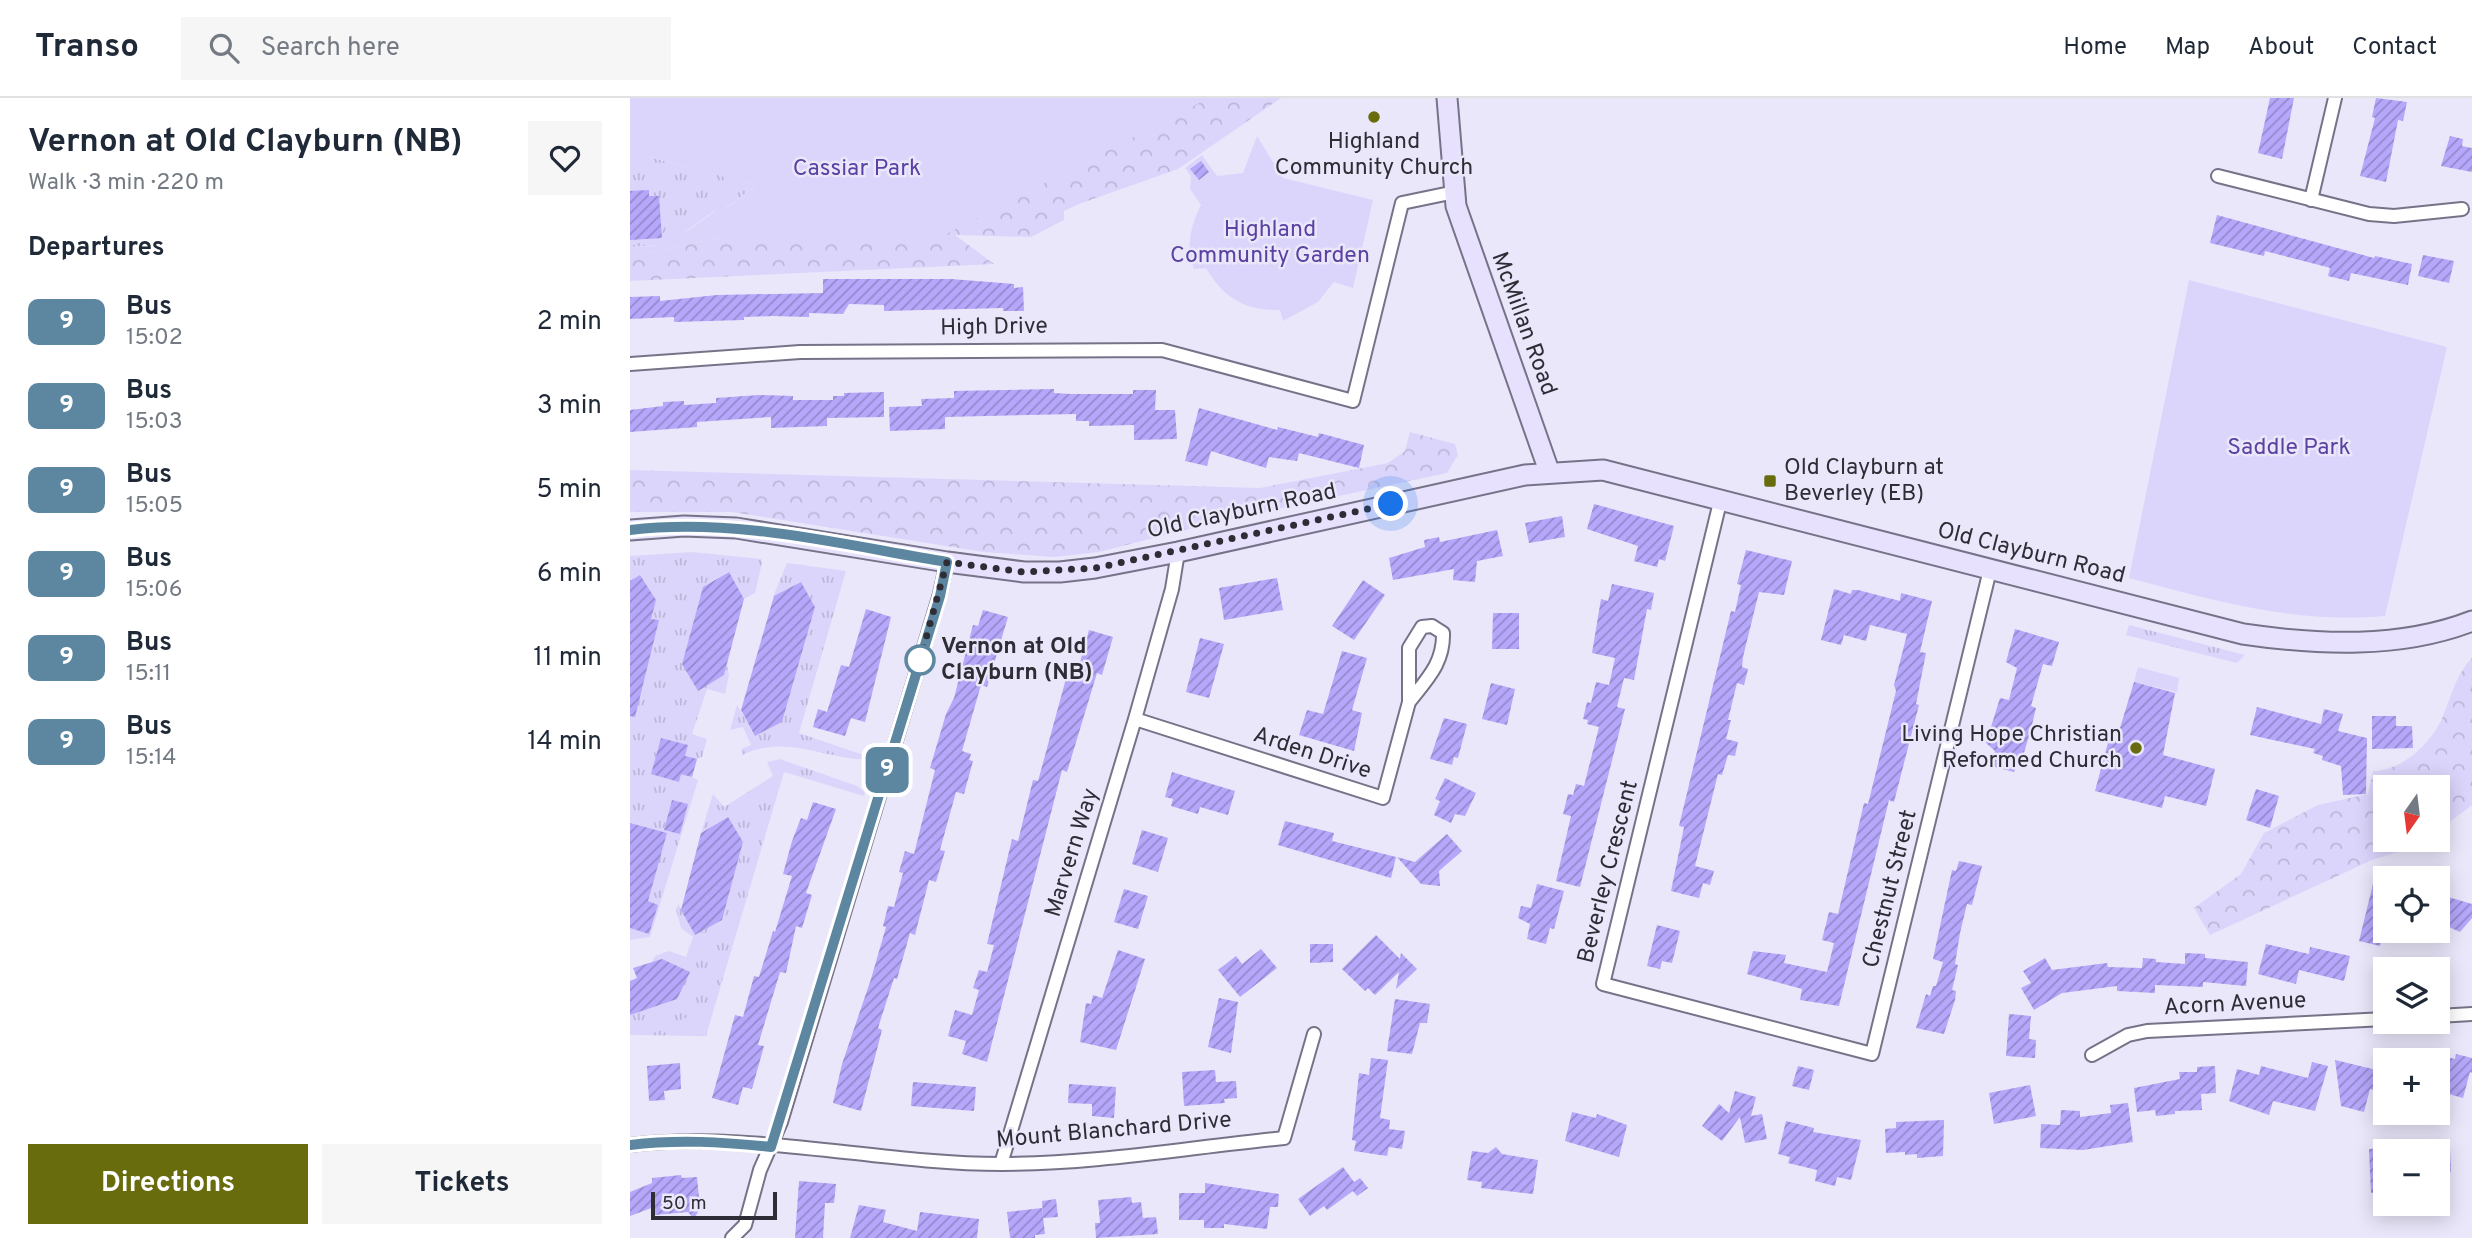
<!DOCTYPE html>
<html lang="en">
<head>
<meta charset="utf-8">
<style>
	body { margin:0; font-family:Overpass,sans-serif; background:#f6f6f7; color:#1f2937; height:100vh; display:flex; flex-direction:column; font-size:26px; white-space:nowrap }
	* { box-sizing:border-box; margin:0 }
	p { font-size:23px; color:#747a83 }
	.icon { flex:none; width:38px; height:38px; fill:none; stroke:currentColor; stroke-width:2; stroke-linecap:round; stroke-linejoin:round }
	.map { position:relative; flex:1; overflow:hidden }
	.side { display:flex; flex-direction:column; background:#fff; width:630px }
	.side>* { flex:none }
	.badge { padding:0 14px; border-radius:10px; font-size:24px; line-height:46px }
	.needle { width:46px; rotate:194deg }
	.buttons { position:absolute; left:1743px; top:677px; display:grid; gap:14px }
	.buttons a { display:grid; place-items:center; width:77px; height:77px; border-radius:0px; background:#fff; box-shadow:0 4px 18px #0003; font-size:35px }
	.scale { position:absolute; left:21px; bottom:18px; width:126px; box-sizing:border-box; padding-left:7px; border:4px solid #2e2d36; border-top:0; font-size:19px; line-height:24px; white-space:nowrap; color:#2e2d36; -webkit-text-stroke:5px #eae7fb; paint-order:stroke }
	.you { position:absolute; width:35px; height:35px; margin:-18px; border:5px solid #fff; border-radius:50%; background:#1a73e8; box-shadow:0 0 0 10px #1a73e833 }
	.map>.badge { position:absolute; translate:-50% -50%; box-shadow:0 0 0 4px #fff }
	h2 { padding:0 28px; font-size:26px; line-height:63px }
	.round { display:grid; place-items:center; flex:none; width:74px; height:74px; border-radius:0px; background:#f6f6f7 }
	.summary { display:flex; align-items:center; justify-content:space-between; height:119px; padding:0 28px }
	h1 { font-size:33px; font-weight:700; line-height:52px }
	.button { display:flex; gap:14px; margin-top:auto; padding:14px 28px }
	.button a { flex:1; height:80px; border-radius:0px; background:#696c0d; color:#fff; font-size:28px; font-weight:700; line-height:80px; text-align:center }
	.button a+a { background:#f6f6f7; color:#1f2937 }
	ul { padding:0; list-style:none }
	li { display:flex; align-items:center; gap:21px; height:84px; padding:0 28px }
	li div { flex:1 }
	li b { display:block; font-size:26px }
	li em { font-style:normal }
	li .badge { min-width:77px; font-weight:700; text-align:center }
	header { display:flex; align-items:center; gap:42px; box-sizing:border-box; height:98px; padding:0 35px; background:#fff; border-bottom:2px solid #e0e1e3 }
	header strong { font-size:33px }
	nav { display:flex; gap:38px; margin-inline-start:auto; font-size:24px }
	.search { width:490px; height:63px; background:#f6f6f7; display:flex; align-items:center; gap:18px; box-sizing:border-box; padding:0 24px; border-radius:0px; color:#747a83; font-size:26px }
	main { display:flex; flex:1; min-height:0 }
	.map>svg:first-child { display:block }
	.grass { fill:url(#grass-tufts) }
	.forest { fill:url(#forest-crowns) }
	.green { fill:#dbd5fb; fill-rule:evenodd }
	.building { fill:url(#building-hatch) }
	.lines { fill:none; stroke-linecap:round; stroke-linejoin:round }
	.minor-casing { stroke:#767389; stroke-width:16 }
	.secondary-casing { stroke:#767389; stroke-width:23 }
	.minor { stroke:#fff; stroke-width:12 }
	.secondary { stroke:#e7e1fe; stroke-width:19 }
	.line-casing { stroke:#fff; stroke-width:16 }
	.line { stroke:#5d87a1; stroke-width:10 }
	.walk { stroke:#2e2d36; stroke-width:7; stroke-dasharray:0 12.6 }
	.poi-dot { fill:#696c0d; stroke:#eae7fb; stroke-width:2.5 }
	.stop-dot { fill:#fff; stroke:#5d87a1; stroke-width:3.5 }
	.labels { text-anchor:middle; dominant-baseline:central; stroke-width:5; stroke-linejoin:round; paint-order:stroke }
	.poi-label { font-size:23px; fill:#2e2d36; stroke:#eae7fb }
	.park-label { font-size:23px; fill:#5b42a2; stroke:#eae7fb }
	.street-label { font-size:23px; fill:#2e2d36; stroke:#eae7fb }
	.stop-label { font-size:23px; font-weight:bold; fill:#2e2d36; stroke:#eae7fb; text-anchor:start }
</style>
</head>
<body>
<header>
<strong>Transo</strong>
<div class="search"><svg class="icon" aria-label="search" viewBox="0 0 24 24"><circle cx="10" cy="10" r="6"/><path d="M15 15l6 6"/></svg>Search here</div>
<nav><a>Home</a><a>Map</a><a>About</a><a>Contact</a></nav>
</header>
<main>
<section class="side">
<div class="summary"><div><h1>Vernon at Old Clayburn (NB)</h1><p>Walk · 3 min · 220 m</p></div><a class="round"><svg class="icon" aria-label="heart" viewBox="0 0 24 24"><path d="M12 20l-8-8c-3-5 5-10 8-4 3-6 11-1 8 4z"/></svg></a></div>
<h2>Departures</h2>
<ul>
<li><span class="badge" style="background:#5d87a1;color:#fff">9</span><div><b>Bus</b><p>15:02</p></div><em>2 min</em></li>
<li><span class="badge" style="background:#5d87a1;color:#fff">9</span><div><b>Bus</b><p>15:03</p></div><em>3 min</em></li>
<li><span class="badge" style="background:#5d87a1;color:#fff">9</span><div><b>Bus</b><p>15:05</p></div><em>5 min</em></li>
<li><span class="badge" style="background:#5d87a1;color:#fff">9</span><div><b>Bus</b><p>15:06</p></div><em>6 min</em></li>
<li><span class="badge" style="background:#5d87a1;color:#fff">9</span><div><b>Bus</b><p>15:11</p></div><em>11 min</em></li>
<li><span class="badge" style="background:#5d87a1;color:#fff">9</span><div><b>Bus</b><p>15:14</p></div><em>14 min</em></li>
</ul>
<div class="button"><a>Directions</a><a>Tickets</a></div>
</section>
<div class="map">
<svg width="1842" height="1140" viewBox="0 0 1842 1140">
	<defs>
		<pattern id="grass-tufts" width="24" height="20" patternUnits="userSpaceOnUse" patternTransform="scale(1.75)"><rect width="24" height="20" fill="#dbd5fb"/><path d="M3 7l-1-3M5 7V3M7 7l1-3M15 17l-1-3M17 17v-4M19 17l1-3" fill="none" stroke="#bcb7d8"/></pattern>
		<pattern id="forest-crowns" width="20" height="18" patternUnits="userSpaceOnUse" patternTransform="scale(1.75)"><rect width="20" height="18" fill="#dbd5fb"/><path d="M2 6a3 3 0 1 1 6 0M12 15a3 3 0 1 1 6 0" fill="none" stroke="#bcb7d8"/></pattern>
		<pattern id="building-hatch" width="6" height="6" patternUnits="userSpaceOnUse" patternTransform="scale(1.75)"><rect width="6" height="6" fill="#b6a7fb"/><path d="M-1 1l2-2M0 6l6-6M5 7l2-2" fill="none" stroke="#9488cc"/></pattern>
	</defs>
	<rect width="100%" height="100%" fill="#eae7fb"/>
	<path class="grass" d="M0 54 126 87 96 110 91 108 45 141 31 147 0 149Z
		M62 454 131 461 132 465 125 495 114 501 98 474 73 489 52 566 68 592 94 577 97 567 99 577 95 596 77 591 62 636 77 641 72 659 67 661 62 679 68 682 20 839 0 842V458Z
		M157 465 216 473 169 635 245 661C198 665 161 634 112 657L111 651 121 647 113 629 100 632 107 607 125 638 152 624 185 509 171 484 143 499Z
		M1499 527 1615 557 1607 565 1496 537Z
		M150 661 227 688 235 694 234 698 154 674 76 938 0 937V883L25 874 22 864 25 858 39 853 56 859 63 839 51 830 46 812 48 806 65 837 92 822 113 744 97 719 71 735 83 696 94 709 143 678 137 664Z"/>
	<path class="forest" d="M454 0H651L548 71 449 106 434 113V122L401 139 325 137 364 166 0 183V159L147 127Z
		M780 334 825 346 828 357 817 375 586 424 469 454 424 459 354 454 102 414H0V372L630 390 758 365 775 353Z
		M1842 560V707L1808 733V690H1755V742H1798L1792 746 1742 762 1580 837 1564 810 1611 776 1634 735 1688 707 1738 696 1743 673C1772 673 1802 645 1813 618 1822 597 1825 578 1842 560Z"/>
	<path class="green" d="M0 0H579L301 144 91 139 0 159V149C11 148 23 149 33 146 42 144 89 113 91 106 94 98 94 87 95 79L20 59 14 62 0 61ZM99 80 126 87 97 110 96 109Z
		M627 38 653 80 743 102 723 190 704 184 688 204 653 223 650 212C614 213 593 199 576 170L564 171C555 151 561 126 571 107L560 91 561 78 555 70 572 57 587 78 613 75Z
		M1559 182 1817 249 1755 518C1663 526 1586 503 1499 480Z
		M1508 569 1549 580 1547 594 1504 584Z
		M58 919 79 926 76 938 47 937 50 922Z"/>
	<path class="building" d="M1640 0H1664L1652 61 1628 55Z
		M1746 0 1777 4 1773 23 1768 22 1756 84 1730 78 1745 20 1742 19Z
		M1820 38 1833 41 1832 48 1842 50V74L1811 68Z
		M571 63 579 74 569 82 560 71Z
		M19 92V98H29L32 140 0 142V93Z
		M1587 117 1744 160 1745 158 1782 166 1778 187 1721 175 1719 183 1698 178 1700 170 1697 169 1635 153 1634 158 1580 145Z
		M1793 157 1824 163 1819 185 1788 178Z
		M193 181H321L384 186V190L393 189 394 213H373V210L254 213V207L219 206 213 216 179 215V219L143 218 114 219V222L44 224V219L0 221V199L30 198V203L87 197 193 195Z
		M424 291V295L441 296H503V292H526L525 312H545L547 341 504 342V327L459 328V323H446V316L315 319V331L260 333 259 309 292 308 291 301 324 300V293Z
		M254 294V319L197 320V328L141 330V319L67 324V329L0 334V312L33 308V304L54 303V307L86 305V300L129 297 163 298V302H203V298H214V295Z
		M569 310 647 332 648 329 688 339 689 335 734 347 729 370 669 355 667 363 639 359 636 370 581 353 577 368 555 363Z
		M964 406 1044 428 1035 463 1029 461 1027 469 1004 463 1008 448 957 431Z
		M932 418 935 439 899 445 895 425Z
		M867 432 873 458 847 463 845 484 823 482 824 471 763 482 759 460 795 449 794 442 809 439 810 444Z
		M1116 452 1162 463 1154 497 1129 494 1113 559 1112 569 1118 571 1114 587 1107 585 1098 622H1101L1096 641 1108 644 1105 658 1098 657 1092 677 1088 676 1065 768 1084 773 1080 787 1073 785 1069 800 1041 793 1054 729 1049 728 1101 513 1105 514 1111 487 1107 486Z
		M99 474 114 501 94 577 68 593 52 566 73 489Z
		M10 477 26 502 21 521 29 522 5 619 0 618V483Z
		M647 480 653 512 594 522 589 490Z
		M733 482 755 497 724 542 702 528Z
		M171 484 185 509 152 624 125 638 111 612 144 498Z
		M982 486 1024 495 1021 512 1017 511 1004 582 994 580 987 609 995 611 950 789 926 783 941 718 933 716 938 696 943 697 946 686 954 688 969 629 957 626 958 622 953 621 957 604 961 605 966 584 979 587 985 560 962 555 971 501 978 503Z
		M1204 491 1221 496 1222 492H1228L1270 503 1271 495 1302 503 1290 554 1296 555 1286 606 1289 607 1264 704 1259 702 1209 908 1170 902 1172 891 1117 876 1123 853 1156 857 1154 865 1197 874 1204 845 1192 842 1199 814 1208 816 1234 705 1238 706 1266 593 1264 587 1277 536 1240 527 1236 543 1214 537 1211 547 1191 542Z
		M236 511 261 519 235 624 221 620 215 638 183 629 188 611 197 614 211 567 219 569Z
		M353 512 378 519 357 589 351 587 332 653 341 656 339 662 343 663 334 696 326 694 310 752 315 753 306 784 299 782 285 837 280 835 267 881 264 880 248 930 252 932 231 1013 203 1005 212 966 241 881 256 829 253 828 258 808 264 809 273 775 269 774 275 753 284 756 305 672 300 670 316 616 324 600 343 527 348 528Z
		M863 515H889V551H862Z
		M1385 531 1429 544 1422 568 1413 566 1401 608 1406 610 1401 631 1391 665 1387 664 1384 674 1361 668 1365 653 1356 645 1370 600 1379 602 1387 570 1376 564Z
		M459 532 483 539 472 577 467 575 437 674 432 672 357 964 332 956 336 943 318 938 325 912 342 917 349 892 343 890 349 872 357 874 364 847 357 846 382 741 388 743 403 682 408 683 437 577 446 579Z
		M570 540 594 546 579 600 556 594Z
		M712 553 737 560 722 612 732 615 724 653 669 637 677 612 693 616Z
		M1504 584 1545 595 1533 657 1585 671 1576 708 1535 698 1532 710 1465 693 1479 641 1486 643Z
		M861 585 885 591 877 627 852 621Z
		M1627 609 1691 626 1694 611 1713 616 1708 633 1737 640 1736 696 1713 697 1711 668 1692 662 1693 658 1683 655 1685 651 1620 637Z
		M1742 618H1766V628H1782L1783 650 1742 651Z
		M814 620 837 626 828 660 824 659 822 667 800 661Z
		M31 640 58 647 55 658 67 661 62 679 51 676 49 684 21 676Z
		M542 674 605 693 598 717 570 709 568 716 541 708 543 701 535 699Z
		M815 680 846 695 835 718 825 716 821 725 804 717 810 703 805 701Z
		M1626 691 1649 698 1640 730 1616 722Z
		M42 702 58 706 50 736 34 732Z
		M183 704 206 711 176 795 182 797 172 830 166 828 156 875 150 874 128 947 134 948 122 991 113 989 108 1007 82 1000 105 917 113 919 124 878 129 879 143 833 145 834 162 778 153 776 162 743 171 720 177 722Z
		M98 719 113 744 92 822 65 837 51 812 71 735Z
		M655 723 704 735 702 743 766 759 761 780 648 747Z
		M0 725 37 735 18 803 28 807 19 836 0 830Z
		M512 732 538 740 528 774 502 766Z
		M817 736 832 753 809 773 810 788 791 786 767 759 785 764Z
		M1329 763 1352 768 1342 807 1337 806 1330 835 1325 866 1328 867 1322 892 1326 893 1325 902 1314 936 1286 930 1296 896 1300 898 1303 888H1306L1313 864 1303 861 1322 772 1326 773Z
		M1744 782 1755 785V827L1750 848 1729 843Z
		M907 786 934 793 924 831 920 830 916 846 897 841 900 826 888 820 891 808 901 810Z
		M494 791 518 798 508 831 484 824Z
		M1808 796 1842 806V820L1830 834 1808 824Z
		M1027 827 1050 833 1042 865 1032 863 1030 871 1017 868Z
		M746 837 770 861 771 855 787 871 766 891 769 874 745 897 738 890 735 893 712 871Z
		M680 846H703V864L680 865Z
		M1636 846 1679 856 1680 849 1720 858 1714 883 1669 872 1666 886 1628 876Z
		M631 851 647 870 610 899 588 872 606 858 612 866Z
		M488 852 515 861 486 952 450 944 456 905 461 906 463 897 472 900Z
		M1555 855 1575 856V860L1618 864 1616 888 1573 884V889L1525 887V895L1487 893V888L1432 895 1404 912 1391 890 1401 885 1393 873 1415 860 1422 872 1477 865 1478 869 1512 870 1513 860 1526 861V864L1555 866Z
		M32 861 60 874 47 901 0 917V883L7 880 3 870Z
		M589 900 608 904 601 955 578 949Z
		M765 901 800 906 797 925H790L782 956 757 953Z
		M1379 916 1401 918 1399 941 1406 942 1405 960 1376 958Z
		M1826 956 1842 960V975L1840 974 1833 1000 1808 993V957L1825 961Z
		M741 960 758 962 750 1020 760 1022 759 1031 775 1033 772 1051 759 1049 757 1058 724 1053 726 1043 722 1042 729 975 739 977Z
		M1705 962 1755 974V995L1740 991 1734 1014 1711 1008Z
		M1682 964 1698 968 1685 1013 1643 1003 1639 1017 1599 1003 1607 971 1629 977 1631 968 1678 980Z
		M50 965 51 991 34 993 35 1002 19 1003 17 968Z
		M1168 968 1184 972 1179 992 1162 988Z
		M1585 968 1586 995 1571 996 1572 1012 1545 1013V1016L1526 1018 1525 1012 1507 1014 1504 990 1550 981 1549 974H1567V969Z
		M585 972 586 984 606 983 607 1000 594 1001 595 1005 554 1008 552 974Z
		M283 984 346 989 344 1013 281 1008Z
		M439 986 486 989 484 1020 462 1018V1006L438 1005Z
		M1400 987 1406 1018 1364 1026 1359 995Z
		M1105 993 1126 999 1121 1018 1132 1016 1137 1041 1115 1045 1110 1019 1092 1043 1072 1028 1089 1006 1099 1015Z
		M1498 1005 1503 1044 1453 1052 1410 1050 1411 1026 1430 1027 1431 1012 1450 1013V1019L1481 1015 1480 1007Z
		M942 1014 966 1020 967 1016 997 1027 989 1059 935 1043Z
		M1314 1022 1313 1058 1287 1060V1056L1275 1057V1054L1256 1055 1255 1031 1266 1030V1024Z
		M1156 1023 1184 1030 1183 1034 1231 1042 1221 1082 1207 1079 1205 1088 1185 1083 1187 1072 1158 1065 1160 1059 1148 1056Z
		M866 1049 872 1056 908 1062 903 1096 851 1090 852 1084 837 1082 842 1053 858 1055Z
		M1755 1050V1094L1741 1095 1739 1051Z
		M1820 1051 1821 1074 1808 1076V1052Z
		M713 1069 724 1084 730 1080 738 1090 727 1098 723 1093 697 1112 694 1108 680 1118 668 1101Z
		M51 1077 52 1080 67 1079 70 1110 64 1121 58 1114 25 1117 24 1109 0 1118V1094L22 1085V1080Z
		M169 1083 206 1086 204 1105H195L193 1140H165Z
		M575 1085 649 1096 648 1109H640L637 1131 594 1126V1130H574V1122H549V1095H575Z
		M501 1099 502 1105 511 1104 513 1120 526 1119 528 1136 466 1140 465 1125H470L468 1102Z
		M426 1101 428 1119 413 1120 412 1103Z
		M229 1107 256 1112 253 1124 287 1133 290 1114 349 1121 347 1140H220Z
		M412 1110 415 1136 405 1137V1140H380L377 1114Z"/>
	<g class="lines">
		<defs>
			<path id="minor" d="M1588 78 1739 116 1764 118 1832 111
				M1681 102 1705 0
				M0 266 170 254 532 252 723 303 772 105 825 94
				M1091 400 973 886 1242 956 1360 472
				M505 621 753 700 779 604V550L792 529 802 528 813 535C814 565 797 581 779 604
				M1808 918 1842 916
				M1462 957 1498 937 1517 933 1755 921
				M0 1047C121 1032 250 1066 372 1066 466 1066 561 1049 654 1040L684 936
				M371 1066 505 621 542 491 548 454
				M102 1140 115 1127 130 1072 151 1024 310 496 317 464"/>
			<path id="secondary" d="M817 0 826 108 919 373
				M0 432 54 428 106 430 317 464 394 474H430L465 470 548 454 895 377 973 372 1613 536C1688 547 1770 551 1842 523"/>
		</defs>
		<use href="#minor" class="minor-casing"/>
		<use href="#secondary" class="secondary-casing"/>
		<use href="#minor" class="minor"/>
		<use href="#secondary" class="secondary"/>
	</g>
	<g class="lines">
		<defs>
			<path id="line" d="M0 432C105 419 213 447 317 464L310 498 141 1049C93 1044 48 1041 0 1047"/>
		</defs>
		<use href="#line" class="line-casing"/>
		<use href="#line" class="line"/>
		<path class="walk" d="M290 562 317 464 394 474 466 470 761 406"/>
	</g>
	<g class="poi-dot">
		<circle cx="744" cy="19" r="7"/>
		<rect x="1133" y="376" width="14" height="14" rx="3.5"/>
		<circle cx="1506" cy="650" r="7"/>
	</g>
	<circle class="stop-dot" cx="290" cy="562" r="14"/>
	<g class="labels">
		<g class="poi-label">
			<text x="744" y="44">Highland<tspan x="744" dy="26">Community Church</tspan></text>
			<text x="1154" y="370" text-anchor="start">Old Clayburn at<tspan x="1154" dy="26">Beverley (EB)</tspan></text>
			<text x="1492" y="637" text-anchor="end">Living Hope Christian<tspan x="1492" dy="26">Reformed Church</tspan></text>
		</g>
		<g class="park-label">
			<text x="227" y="71">Cassiar Park</text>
			<text x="640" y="132">Highland<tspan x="640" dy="26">Community Garden</tspan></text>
			<text x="1659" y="350">Saddle Park</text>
		</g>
		<g class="street-label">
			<text transform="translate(893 226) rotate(70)">McMillan Road</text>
			<text transform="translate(364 230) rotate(-1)">High Drive</text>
			<text transform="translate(612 414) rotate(-12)">Old Clayburn Road</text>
			<text transform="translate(1401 456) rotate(14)">Old Clayburn Road</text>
			<text transform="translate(682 656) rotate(18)">Arden Drive</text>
			<text transform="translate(443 755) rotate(-73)">Marvern Way</text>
			<text transform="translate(979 774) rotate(-76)">Beverley Crescent</text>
			<text transform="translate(1261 791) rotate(-76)">Chestnut Street</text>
			<text transform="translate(1605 907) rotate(-3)">Acorn Avenue</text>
			<text transform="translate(484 1033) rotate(-5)">Mount Blanchard Drive</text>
		</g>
		<g class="stop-label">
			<text x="311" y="549">Vernon at Old<tspan x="311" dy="26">Clayburn (NB)</tspan></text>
		</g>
	</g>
</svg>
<div class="buttons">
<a><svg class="needle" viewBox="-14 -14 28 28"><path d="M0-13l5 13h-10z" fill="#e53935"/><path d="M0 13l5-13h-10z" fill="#747a83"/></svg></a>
<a><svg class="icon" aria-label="locate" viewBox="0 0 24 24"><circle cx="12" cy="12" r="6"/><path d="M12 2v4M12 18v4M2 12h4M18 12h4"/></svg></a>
<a><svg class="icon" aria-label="layers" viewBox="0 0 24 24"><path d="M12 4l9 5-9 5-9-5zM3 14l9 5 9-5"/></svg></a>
<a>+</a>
<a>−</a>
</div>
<div class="scale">50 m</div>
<div class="you" style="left:761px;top:406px"></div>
<b class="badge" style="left:257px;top:672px;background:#5d87a1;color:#fff">9</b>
</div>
</main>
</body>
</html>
